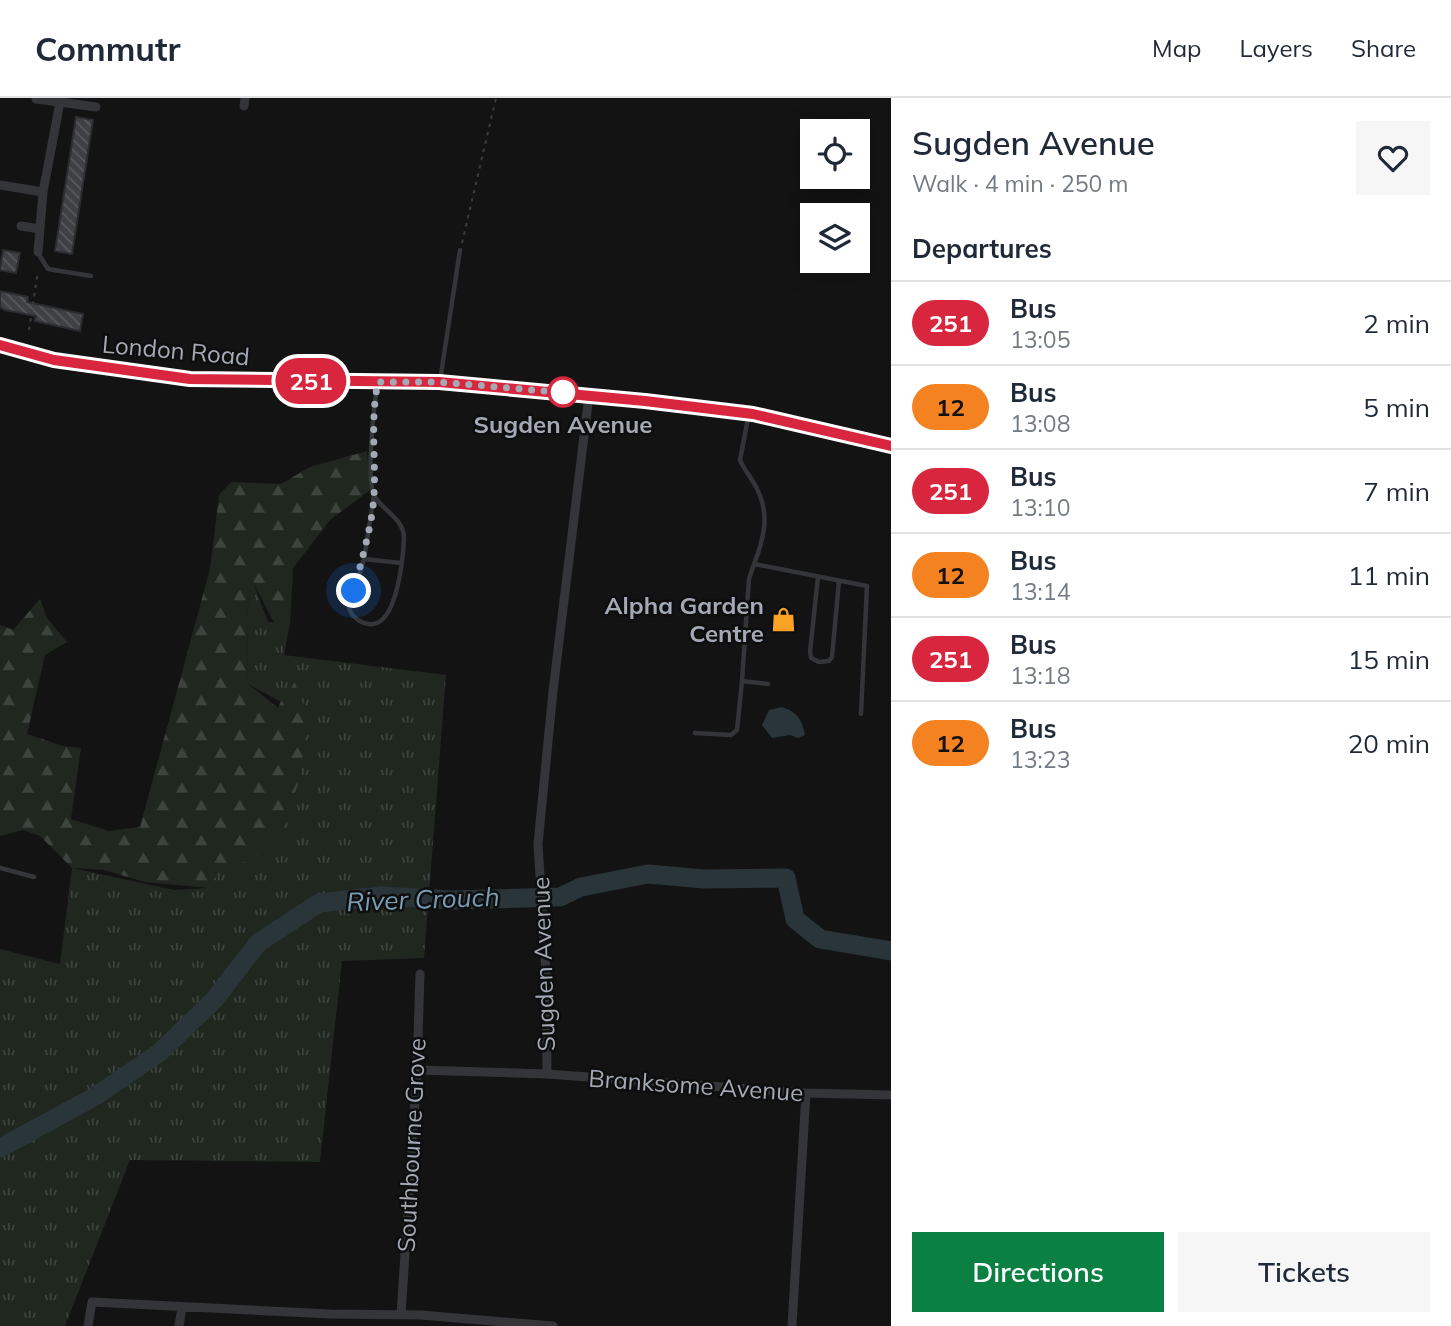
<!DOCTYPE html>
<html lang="en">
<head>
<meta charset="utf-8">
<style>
	body { margin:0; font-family:Mulish,sans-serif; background:#f6f6f7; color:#1f2937; height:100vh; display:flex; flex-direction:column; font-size:26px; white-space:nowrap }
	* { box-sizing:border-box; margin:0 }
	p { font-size:23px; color:#747a83 }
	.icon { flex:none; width:38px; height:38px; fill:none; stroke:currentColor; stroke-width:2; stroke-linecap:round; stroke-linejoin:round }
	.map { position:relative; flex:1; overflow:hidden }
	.sheet { display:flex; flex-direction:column; background:#fff; width:560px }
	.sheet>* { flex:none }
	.badge { padding:0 14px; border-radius:23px; font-size:24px; line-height:46px }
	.tools { position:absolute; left:800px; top:21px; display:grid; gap:14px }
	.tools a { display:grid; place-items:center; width:70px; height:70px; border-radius:0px; background:#fff; box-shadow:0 4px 18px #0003; font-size:35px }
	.you { position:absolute; width:35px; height:35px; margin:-18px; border:5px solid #fff; border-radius:50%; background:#1a73e8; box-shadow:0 0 0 10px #1a73e833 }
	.map>.badge { position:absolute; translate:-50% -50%; box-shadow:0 0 0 4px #fff }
	h2 { padding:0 21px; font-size:26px; line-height:63px }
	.round { display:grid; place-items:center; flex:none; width:74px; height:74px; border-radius:0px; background:#f6f6f7 }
	.head { display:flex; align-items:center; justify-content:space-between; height:119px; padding:0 21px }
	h1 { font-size:33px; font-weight:600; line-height:52px }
	.action { display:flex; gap:14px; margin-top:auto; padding:14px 21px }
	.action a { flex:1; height:80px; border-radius:0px; background:#0b8043; color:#fff; font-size:28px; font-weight:600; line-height:80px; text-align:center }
	.action a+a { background:#f6f6f7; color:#1f2937 }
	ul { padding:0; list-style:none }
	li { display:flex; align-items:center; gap:21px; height:84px; padding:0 21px; border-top:2px solid #e0e1e3 }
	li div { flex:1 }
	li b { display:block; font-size:26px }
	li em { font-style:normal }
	li .badge { min-width:77px; font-weight:700; text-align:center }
	header { display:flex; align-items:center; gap:42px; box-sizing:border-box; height:98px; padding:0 35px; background:#fff; border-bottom:2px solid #e0e1e3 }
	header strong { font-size:33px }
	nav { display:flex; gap:38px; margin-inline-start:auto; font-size:24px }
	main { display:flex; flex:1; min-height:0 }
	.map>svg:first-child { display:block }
	.grass { fill:url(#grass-tufts) }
	.forest { fill:url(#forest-firs) }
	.water { fill:#2a353a }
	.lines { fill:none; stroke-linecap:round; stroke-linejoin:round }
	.river { stroke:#2a353a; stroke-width:19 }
	.building { fill:url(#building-back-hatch); stroke:#2c2d30; stroke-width:2 }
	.path { stroke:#393c41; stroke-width:2; stroke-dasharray:3.5 5; stroke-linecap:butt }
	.service { stroke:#333539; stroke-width:4.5 }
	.minor { stroke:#333539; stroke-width:9 }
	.primary { stroke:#4f5259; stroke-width:14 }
	.line-casing { stroke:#fff; stroke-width:16 }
	.line { stroke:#d7263d; stroke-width:10 }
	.walk { stroke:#a4aab5; stroke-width:7; stroke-dasharray:0 12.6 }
	.stop-dot { fill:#fff; stroke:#d7263d; stroke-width:3.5 }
	.labels { text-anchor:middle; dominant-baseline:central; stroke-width:5; stroke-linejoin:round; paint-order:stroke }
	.street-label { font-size:24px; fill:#a4aab5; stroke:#0e0e0f }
	.stop-label { font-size:24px; font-weight:bold; fill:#a4aab5; stroke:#0e0e0f }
	.poi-label { font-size:24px; font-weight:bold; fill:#a4aab5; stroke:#0e0e0f; text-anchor:end }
	.water-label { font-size:26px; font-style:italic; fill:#799cb2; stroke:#0e0e0f }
</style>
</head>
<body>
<header>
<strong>Commutr</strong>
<nav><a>Map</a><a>Layers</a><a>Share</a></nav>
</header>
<main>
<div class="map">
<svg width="891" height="1228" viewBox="0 0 891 1228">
	<defs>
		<pattern id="grass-tufts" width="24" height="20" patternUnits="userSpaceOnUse" patternTransform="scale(1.75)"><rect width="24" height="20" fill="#1f271f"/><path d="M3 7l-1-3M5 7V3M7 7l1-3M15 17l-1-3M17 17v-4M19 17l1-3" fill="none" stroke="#3d443d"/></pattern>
		<pattern id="forest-firs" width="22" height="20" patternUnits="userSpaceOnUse" patternTransform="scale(1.75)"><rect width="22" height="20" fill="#1f271f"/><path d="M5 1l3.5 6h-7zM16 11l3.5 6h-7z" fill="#3d443d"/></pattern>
		<pattern id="building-back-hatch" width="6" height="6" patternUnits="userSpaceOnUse" patternTransform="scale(1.75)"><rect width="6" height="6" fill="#3f4044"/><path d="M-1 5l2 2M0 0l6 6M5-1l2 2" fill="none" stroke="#58595d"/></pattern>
	</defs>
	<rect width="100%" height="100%" fill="#131314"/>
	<path class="grass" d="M251 478 268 524 290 525 284 557 446 577 424 860 342 863 320 1064 130 1062 65 1228H0V851L60 866 72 770 174 792 208 790 292 579 281 604 248 586 247 519Z"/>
	<path class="forest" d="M367 353 370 392 330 422 293 470 290 525H274L251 480 247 519 248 586 278 610 292 578 306 613 301 676 284 730 251 763 221 768 209 790 145 784 104 772 72 770 40 738 23 732 0 738V527L13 532 40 501 47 520 67 544 45 557 27 636 63 648 81 650 71 721 109 733 140 729 210 471 219 397 231 384 281 386 310 369Z"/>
	<path class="water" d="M782 609C797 614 802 621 805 637L798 640 790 637 772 640 762 627 769 612Z"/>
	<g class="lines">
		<path class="river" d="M0 1050 94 999 159 955 214 902 258 845 319 805 382 798 452 802 560 799 581 789 648 776 704 781 786 780 795 821 820 841 891 853"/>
	</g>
	<path class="building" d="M76 19 93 22 72 156 55 153Z
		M3 152 20 155 16 175 0 172Z
		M0 193 28 199 27 204 83 216 80 233 35 223 36 218 5 212 0 209Z"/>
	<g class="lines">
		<path class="path" d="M462 145 496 0
			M29 232 38 173"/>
		<path class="service" d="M38 155 48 171 91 178
			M440 283 460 152
			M378 285C374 305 366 380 374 397 381 412 404 420 404 440 403 460 397 530 369 526 360 525 352 519 349 510L364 461 401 465
			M748 320 740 362C744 372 752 380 757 391 770 416 764 441 754 466L867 488 861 616
			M364 461 374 397
			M754 466 749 481 742 583 768 586
			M818 479 810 554 811 560 819 564 829 563 832 559 839 483
			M695 635 731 637 737 632 742 583
			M0 770 34 779"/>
		<path class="minor" d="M36 1 60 4 43 94 38 154
			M60 4 96 9
			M244 8 245 0
			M0 87 43 94
			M21 128 40 131
			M417 972 547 976 806 995 891 997
			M547 976 546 874 538 746 553 593 589 297
			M401 1217 417 972 420 876
			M88 1228 92 1204 330 1216 421 1217 553 1228
			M179 1228 182 1209
			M792 1228 806 995"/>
		<path class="primary" d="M0 247 54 262 190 281 439 284 645 303 753 316 891 348"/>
	</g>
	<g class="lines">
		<defs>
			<path id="line" d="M0 247 54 262 190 281 439 284 645 303 753 316 891 348"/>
		</defs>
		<use href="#line" class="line-casing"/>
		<use href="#line" class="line"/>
		<path class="walk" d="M354 493C361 462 372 430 374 397 376 359 370 322 378 284H439L568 295 563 294"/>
	</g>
	<defs>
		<symbol id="shop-bare" viewBox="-9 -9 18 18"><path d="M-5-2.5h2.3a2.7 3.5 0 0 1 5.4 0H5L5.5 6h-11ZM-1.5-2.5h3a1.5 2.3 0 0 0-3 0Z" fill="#f8a226" stroke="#0e0e0f" stroke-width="2.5" paint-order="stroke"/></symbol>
	</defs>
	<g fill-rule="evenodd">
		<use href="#shop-bare" x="766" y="504" width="35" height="35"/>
	</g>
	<circle class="stop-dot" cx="563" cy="294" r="14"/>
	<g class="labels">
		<g class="street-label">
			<text transform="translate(176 252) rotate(5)">London Road</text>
			<text transform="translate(543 866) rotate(-92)">Sugden Avenue</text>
			<text transform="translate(696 987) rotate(4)">Branksome Avenue</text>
			<text transform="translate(411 1047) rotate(-87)">Southbourne Grove</text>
		</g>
		<g class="stop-label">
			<text x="563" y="326">Sugden Avenue</text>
		</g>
		<g class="poi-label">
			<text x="764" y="507">Alpha Garden<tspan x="764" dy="28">Centre</tspan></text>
		</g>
		<g class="water-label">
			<text transform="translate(423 801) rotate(-2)">River Crouch</text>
		</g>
	</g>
</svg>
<div class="tools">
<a><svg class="icon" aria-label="locate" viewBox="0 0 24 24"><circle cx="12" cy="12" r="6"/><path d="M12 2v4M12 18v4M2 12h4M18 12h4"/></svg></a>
<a><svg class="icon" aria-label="layers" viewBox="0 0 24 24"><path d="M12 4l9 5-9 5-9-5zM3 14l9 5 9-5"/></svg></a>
</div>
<div class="you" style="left:354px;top:493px"></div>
<b class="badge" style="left:311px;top:283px;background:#d7263d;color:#fff">251</b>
</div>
<section class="sheet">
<div class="head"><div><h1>Sugden Avenue</h1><p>Walk · 4 min · 250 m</p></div><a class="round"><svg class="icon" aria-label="heart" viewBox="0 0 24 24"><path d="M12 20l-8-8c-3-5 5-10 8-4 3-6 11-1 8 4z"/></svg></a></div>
<h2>Departures</h2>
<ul>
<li><span class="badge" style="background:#d7263d;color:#fff">251</span><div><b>Bus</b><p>13:05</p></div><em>2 min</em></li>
<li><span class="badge" style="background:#f58220;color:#111">12</span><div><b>Bus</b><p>13:08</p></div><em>5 min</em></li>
<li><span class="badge" style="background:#d7263d;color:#fff">251</span><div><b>Bus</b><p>13:10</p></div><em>7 min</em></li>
<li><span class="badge" style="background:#f58220;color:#111">12</span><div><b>Bus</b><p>13:14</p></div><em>11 min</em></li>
<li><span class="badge" style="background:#d7263d;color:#fff">251</span><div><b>Bus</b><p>13:18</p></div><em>15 min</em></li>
<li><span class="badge" style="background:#f58220;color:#111">12</span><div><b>Bus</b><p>13:23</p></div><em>20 min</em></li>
</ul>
<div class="action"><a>Directions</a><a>Tickets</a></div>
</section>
</main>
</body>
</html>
